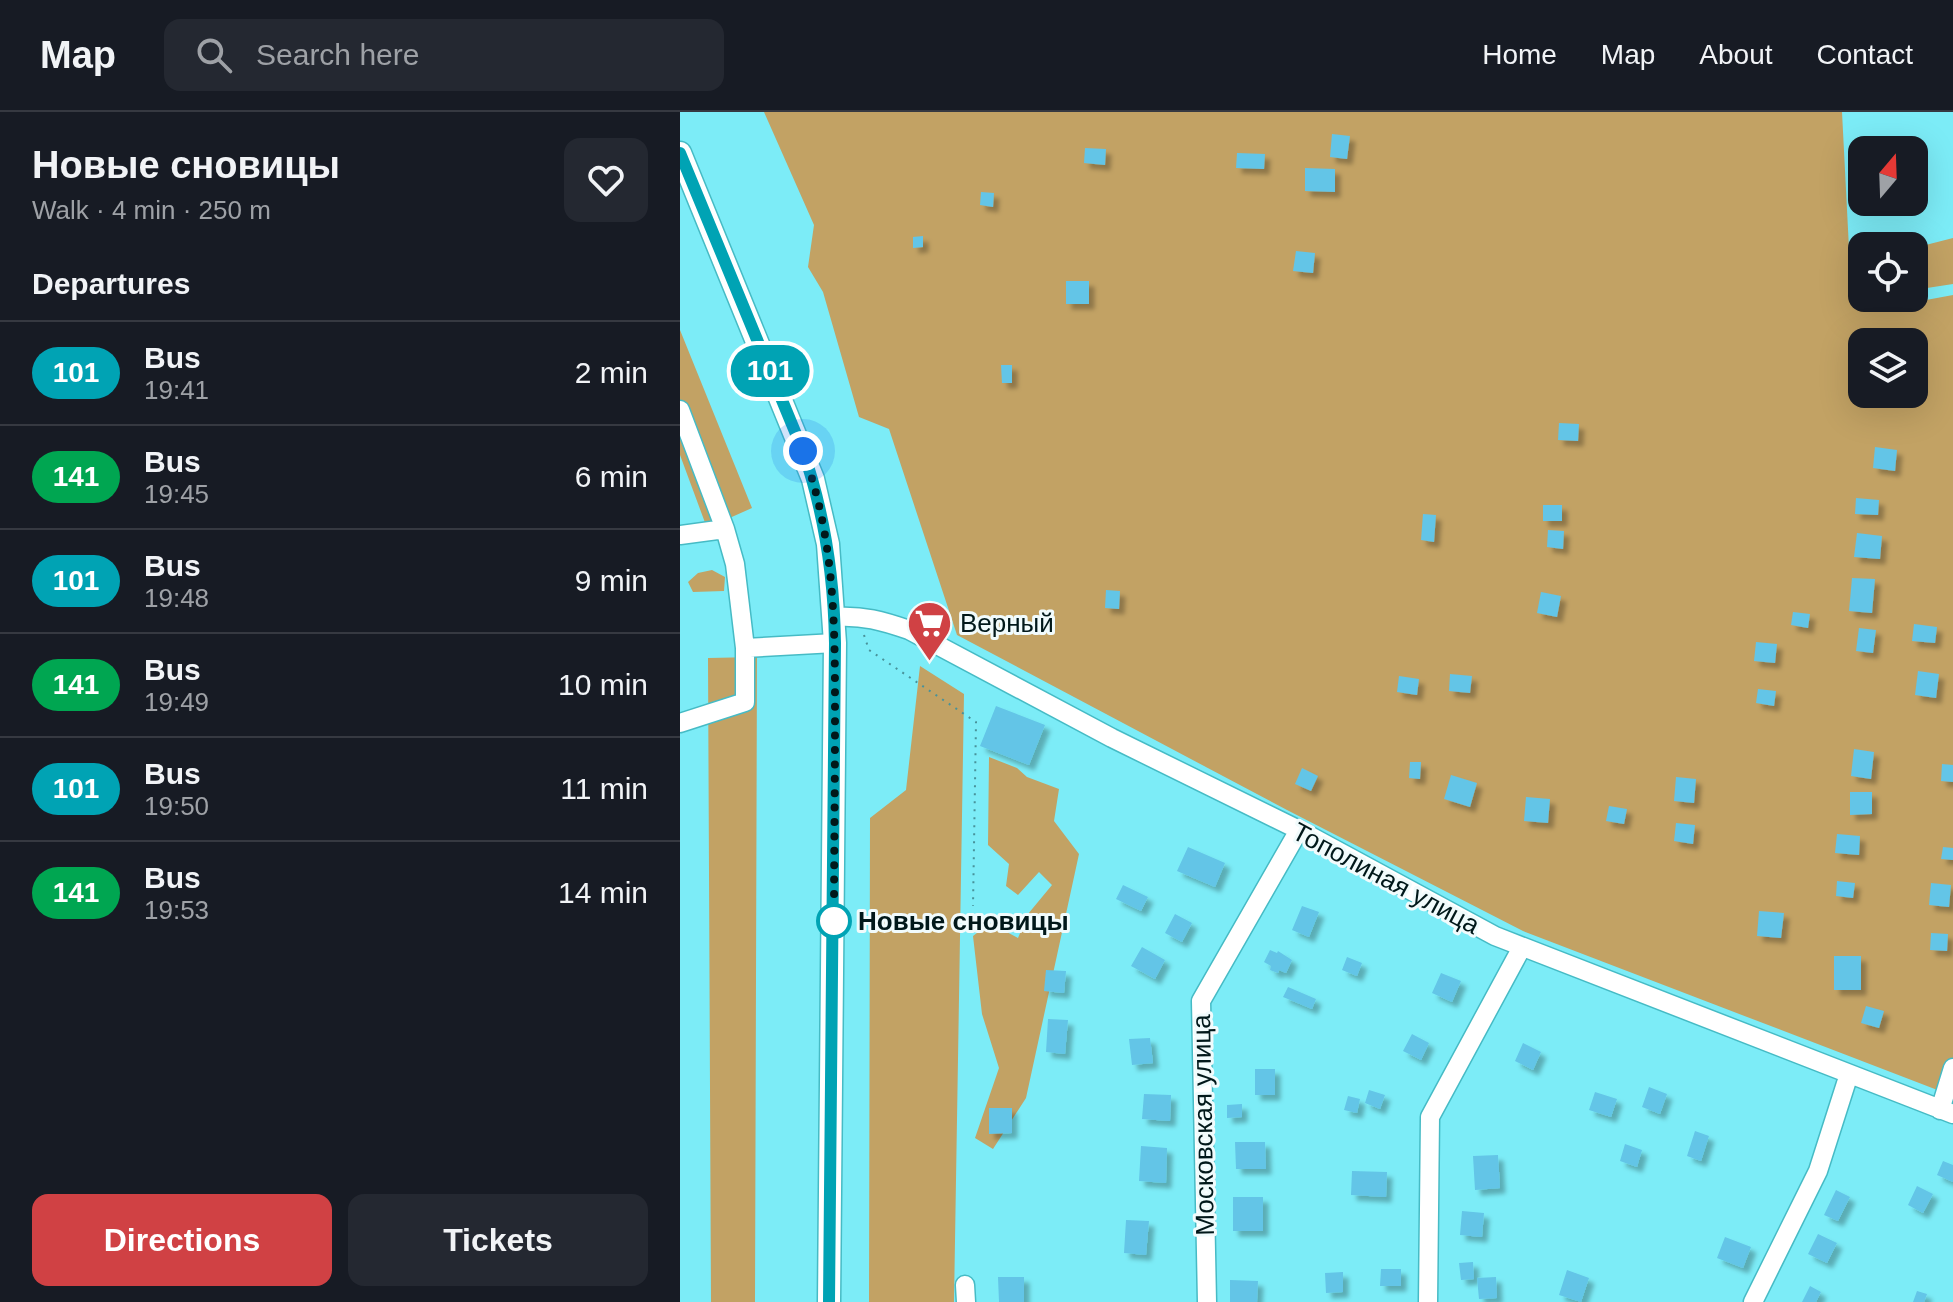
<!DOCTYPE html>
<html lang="en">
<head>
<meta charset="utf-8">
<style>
	body { margin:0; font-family:Helvetica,sans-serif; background:#242831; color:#f1f3f6; height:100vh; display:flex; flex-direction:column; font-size:30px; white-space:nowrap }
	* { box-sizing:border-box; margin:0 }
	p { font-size:26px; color:#9ea1a6 }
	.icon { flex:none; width:44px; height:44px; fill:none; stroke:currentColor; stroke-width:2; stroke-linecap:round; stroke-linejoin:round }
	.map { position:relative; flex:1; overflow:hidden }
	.panel { display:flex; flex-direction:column; background:#171b24; width:680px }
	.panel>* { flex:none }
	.badge { padding:0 16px; border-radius:26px; font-size:28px; line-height:52px }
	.needle { width:52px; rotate:19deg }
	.controls { position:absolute; left:1168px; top:24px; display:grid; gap:16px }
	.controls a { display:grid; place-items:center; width:80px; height:80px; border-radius:16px; background:#171b24; box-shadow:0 8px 32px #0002; font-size:40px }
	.you { position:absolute; width:40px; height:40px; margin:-20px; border:6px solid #fff; border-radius:50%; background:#1a73e8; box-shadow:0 0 0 12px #1a73e833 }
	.map>.badge { position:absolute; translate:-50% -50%; box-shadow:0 0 0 4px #fff }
	h2 { padding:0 32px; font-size:30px; line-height:72px }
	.round { display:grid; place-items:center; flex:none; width:84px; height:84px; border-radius:16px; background:#242831 }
	.headline { display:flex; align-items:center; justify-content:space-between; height:136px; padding:0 32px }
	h1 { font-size:38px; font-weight:800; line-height:60px }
	.primary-button { display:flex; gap:16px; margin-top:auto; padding:16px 32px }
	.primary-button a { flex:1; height:92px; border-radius:16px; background:#d04144; color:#fff; font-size:32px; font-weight:800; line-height:92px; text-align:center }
	.primary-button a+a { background:#242831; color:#f1f3f6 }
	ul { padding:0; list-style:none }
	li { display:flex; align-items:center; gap:24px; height:104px; padding:0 32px; border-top:2px solid #363941 }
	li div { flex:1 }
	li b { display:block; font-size:30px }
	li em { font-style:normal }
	li .badge { min-width:88px; font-weight:700; text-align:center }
	header { display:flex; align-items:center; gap:48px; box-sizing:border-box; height:112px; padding:0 40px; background:#171b24; border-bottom:2px solid #363941 }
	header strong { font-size:38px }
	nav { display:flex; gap:44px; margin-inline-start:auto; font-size:28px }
	.search { width:560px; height:72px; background:#242831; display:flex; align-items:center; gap:20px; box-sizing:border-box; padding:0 28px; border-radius:16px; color:#9ea1a6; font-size:30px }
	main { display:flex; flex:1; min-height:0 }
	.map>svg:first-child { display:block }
	.green { fill:#c2a264; fill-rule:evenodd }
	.building { fill:#63c5e7; filter:url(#shadow) }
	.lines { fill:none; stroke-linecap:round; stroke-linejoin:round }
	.minor-casing { stroke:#46bbc5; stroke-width:21 }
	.major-casing { stroke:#46bbc5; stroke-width:25 }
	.path { stroke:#48929a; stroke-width:2; stroke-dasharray:2 6; stroke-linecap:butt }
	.minor { stroke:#fff; stroke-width:18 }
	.major { stroke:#fff; stroke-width:22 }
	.line-casing { stroke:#fff; stroke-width:18 }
	.line { stroke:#00a3b4; stroke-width:12 }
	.walk { stroke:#01181a; stroke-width:8; stroke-dasharray:0 14.4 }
	.stop-dot { fill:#fff; stroke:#00a3b4; stroke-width:4 }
	.labels { text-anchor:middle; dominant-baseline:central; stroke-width:6; stroke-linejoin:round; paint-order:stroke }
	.poi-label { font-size:26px; fill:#01181a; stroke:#f1fbfc; text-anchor:start }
	.street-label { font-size:26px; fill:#01181a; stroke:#f1fbfc }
	.stop-label { font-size:26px; font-weight:bold; fill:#01181a; stroke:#f1fbfc; text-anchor:start }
</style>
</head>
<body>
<header>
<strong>Map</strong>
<div class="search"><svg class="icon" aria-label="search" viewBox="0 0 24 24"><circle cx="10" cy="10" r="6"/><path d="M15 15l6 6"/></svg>Search here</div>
<nav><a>Home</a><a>Map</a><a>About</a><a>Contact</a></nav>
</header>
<main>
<section class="panel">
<div class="headline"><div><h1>Новые сновицы</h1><p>Walk · 4 min · 250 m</p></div><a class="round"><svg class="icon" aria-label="heart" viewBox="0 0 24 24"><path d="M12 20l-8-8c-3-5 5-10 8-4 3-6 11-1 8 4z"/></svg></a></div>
<h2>Departures</h2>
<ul>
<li><span class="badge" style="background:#00a3b4;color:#fff">101</span><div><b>Bus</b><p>19:41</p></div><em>2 min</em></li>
<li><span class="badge" style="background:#00a651;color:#fff">141</span><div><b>Bus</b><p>19:45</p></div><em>6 min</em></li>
<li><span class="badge" style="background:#00a3b4;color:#fff">101</span><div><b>Bus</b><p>19:48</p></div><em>9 min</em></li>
<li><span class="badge" style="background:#00a651;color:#fff">141</span><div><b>Bus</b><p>19:49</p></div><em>10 min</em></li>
<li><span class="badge" style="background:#00a3b4;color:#fff">101</span><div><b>Bus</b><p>19:50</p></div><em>11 min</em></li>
<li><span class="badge" style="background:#00a651;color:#fff">141</span><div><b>Bus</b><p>19:53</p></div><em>14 min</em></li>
</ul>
<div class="primary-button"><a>Directions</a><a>Tickets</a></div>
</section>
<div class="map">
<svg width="1273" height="1190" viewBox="0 0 1273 1190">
	<defs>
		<filter id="shadow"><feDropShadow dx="5.5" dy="5.5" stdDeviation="2" flood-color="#0004"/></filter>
	</defs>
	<rect width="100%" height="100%" fill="#7cecf7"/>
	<path class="green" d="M84 0H1162L1170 156 1182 152V186H1200L1187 199 1273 183V984L843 819 607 698 277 523 209 317 179 305 143 180 128 155 134 113ZM1182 230H1234V282H1182Z
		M1273 126V172L1234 178V136Z
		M0 218 72 396 27 416 0 343Z
		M32 458 45 465 44 479 13 480 8 470 18 461Z
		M77 545 75 1190H31L28 546Z
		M240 554 284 582 274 1190H189L190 706 226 678Z
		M309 645 337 656 347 665 379 677 374 709 399 742 346 986 313 1037 295 1026 319 956 302 902 293 824 310 811 338 826 348 802 372 773 359 760 338 783 326 774 329 752 308 733Z"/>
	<path class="building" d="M652 22 670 24 667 47 650 45Z
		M405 36 426 37 425 53 404 51Z
		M557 41 585 42 584 57 556 56Z
		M625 56 655 57V80L625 79Z
		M301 80 314 81 313 95 300 93Z
		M243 124V135L233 136V125Z
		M616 139 635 141 633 161 613 159Z
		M386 169H409V192H386Z
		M321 253H332V271H322Z
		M1234 259 1240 260 1238 279 1234 278Z
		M879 311 899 312 898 329 878 328Z
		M1195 335 1217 338 1215 359 1193 356Z
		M1176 386 1199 388 1198 403 1175 402Z
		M863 393H882V409H863Z
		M743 402 756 403 754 430 741 428Z
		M868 418 884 419 883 437 867 435Z
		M1177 421 1202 424 1200 447 1174 445Z
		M1172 466 1195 467 1192 501 1169 499Z
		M426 478 440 479 439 497 425 496Z
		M861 480 881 484 877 505 857 501Z
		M1113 500 1130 502 1128 516 1111 513Z
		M1234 512 1257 515 1255 531 1232 529Z
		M1179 516 1196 518 1193 541 1176 539Z
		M1076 530 1097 532 1095 551 1074 549Z
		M1238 559 1259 562 1256 586 1235 583Z
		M770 562 792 564 790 581 769 579Z
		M719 564 739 567 737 583 717 580Z
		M1078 577 1096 579 1094 594 1076 591Z
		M316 594 365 613 349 653 300 634Z
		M1174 637 1194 640 1191 667 1171 664Z
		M730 650H741L740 667 729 666Z
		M1262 652 1273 653V670L1261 669Z
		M622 656 638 664 631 679 615 672Z
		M771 663 797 671 790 695 764 687Z
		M996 665 1016 667 1014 691 994 689Z
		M1170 680H1192V702L1170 703Z
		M846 685 870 687 868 711 844 709Z
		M929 694 947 697 944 712 926 709Z
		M996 711 1015 713 1013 732 994 729Z
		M1157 722 1180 724 1179 743 1155 741Z
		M508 735 545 751 535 775 497 759Z
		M1263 735 1273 736V748L1261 747Z
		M1157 769 1175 771 1173 786 1156 784Z
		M1251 771 1271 773 1269 795 1249 793Z
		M443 773 468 785 461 799 436 787Z
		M622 794 639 800 629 825 612 818Z
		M1079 799 1104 801 1101 826 1077 824Z
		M495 802 512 811 502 830 485 821Z
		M1251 821 1268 822 1267 839 1250 838Z
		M462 835 485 848 475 867 451 854Z
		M590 838 597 841 598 839 612 848 606 861 599 858 598 861 590 858 591 854 584 850Z
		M1154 844H1181V878H1154Z
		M667 845 682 851 677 864 662 858Z
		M366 858 386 859 384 881 364 879Z
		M761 861 781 869 772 890 752 881Z
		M608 875 636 887 632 897 603 885Z
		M1186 894 1204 899 1199 916 1181 911Z
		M368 907 388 908 385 942 366 940Z
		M732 922 749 931 741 948 723 939Z
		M470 926 473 951 452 953 449 927Z
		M843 931 861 940 853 958 835 949Z
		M575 957H595V983H575Z
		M969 975 987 982 980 1002 962 995Z
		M689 978 705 983 700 997 685 991Z
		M915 980 937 987 931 1005 909 998Z
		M464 982 491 983 490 1009 462 1007Z
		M668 984 680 987 677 1001 664 998Z
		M562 992V1005L547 1006V993Z
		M309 996H332V1021L309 1022Z
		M1015 1019 1029 1024 1021 1049 1007 1044Z
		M555 1030H585L586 1057H556Z
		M945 1032 962 1038 957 1055 940 1049Z
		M461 1034 487 1036 486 1071 459 1069Z
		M818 1043 820 1076 795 1078 793 1044Z
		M1263 1049 1273 1053V1070L1257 1063Z
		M672 1059 707 1060 706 1085 671 1083Z
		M1237 1074 1253 1082 1243 1101 1228 1093Z
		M1156 1078 1170 1085 1158 1109 1144 1103Z
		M553 1085H583V1119H553Z
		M782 1099 804 1101 802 1125 780 1123Z
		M446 1108 469 1109 466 1143 444 1141Z
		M1138 1122 1157 1131 1147 1151 1128 1142Z
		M1045 1125 1071 1135 1063 1156 1037 1146Z
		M793 1150 794 1167 781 1168 779 1151Z
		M701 1157H721V1174H700Z
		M887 1158 909 1166 901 1190 879 1183Z
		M663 1160V1180L646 1181 645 1161Z
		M318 1165H344V1190H319Z
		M816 1165 817 1186 799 1187 797 1166Z
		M550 1168 578 1169 577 1190H550Z
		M1130 1174 1141 1180 1136 1190H1122Z
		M1237 1179 1247 1182 1244 1190H1233Z"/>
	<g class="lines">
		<defs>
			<path id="minor" d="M0 298 45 417 55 452 65 536 155 531
				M0 423 45 417
				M155 505C182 503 203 509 229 518L432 626 619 718 815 824 1273 1002
				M0 611 65 590V536
				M1260 998 1273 956
				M285 1173 286 1190
				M527 1190 521 889 619 718
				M748 1190 750 1005 842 835
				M1073 1190 1138 1059 1169 962"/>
			<path id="major" d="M0 41 133 367 148 432 155 531 149 1190"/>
		</defs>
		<use href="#minor" class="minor-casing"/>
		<use href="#major" class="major-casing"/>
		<path class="path" d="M184 523 189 538 296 610 293 794"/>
		<use href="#minor" class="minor"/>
		<use href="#major" class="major"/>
	</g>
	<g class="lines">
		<defs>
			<path id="line" d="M0 41 123 339C145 402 154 465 155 531L149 1190"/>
		</defs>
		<use href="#line" class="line-casing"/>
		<use href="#line" class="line"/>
		<path class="walk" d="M123 339C155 428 155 511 155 604 155 675 154 746 154 817V809"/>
	</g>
	<defs>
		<symbol id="supermarket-pin" viewBox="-11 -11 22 30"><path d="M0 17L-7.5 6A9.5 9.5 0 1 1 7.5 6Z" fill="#d04144" stroke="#f1fbfc"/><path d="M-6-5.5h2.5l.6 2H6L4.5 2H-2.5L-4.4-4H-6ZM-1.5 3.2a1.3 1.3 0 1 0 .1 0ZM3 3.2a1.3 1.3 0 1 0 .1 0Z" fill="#fff"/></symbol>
	</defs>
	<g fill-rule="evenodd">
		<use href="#supermarket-pin" x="224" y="486" width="51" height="69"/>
	</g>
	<circle class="stop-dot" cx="154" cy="809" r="16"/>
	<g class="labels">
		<g class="poi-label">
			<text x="280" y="511">Верный</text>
		</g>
		<g class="street-label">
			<text transform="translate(706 766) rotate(28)">Тополиная улица</text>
			<text transform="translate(523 1013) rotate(-91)">Московская улица</text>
		</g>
		<g class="stop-label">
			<text x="178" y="809">Новые сновицы</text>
		</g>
	</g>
</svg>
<div class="controls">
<a><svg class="needle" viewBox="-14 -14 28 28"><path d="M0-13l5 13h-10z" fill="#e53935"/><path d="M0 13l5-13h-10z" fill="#9ea1a6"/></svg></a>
<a><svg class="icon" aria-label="locate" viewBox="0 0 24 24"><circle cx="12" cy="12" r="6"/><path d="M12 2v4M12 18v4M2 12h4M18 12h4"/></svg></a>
<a><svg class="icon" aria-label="layers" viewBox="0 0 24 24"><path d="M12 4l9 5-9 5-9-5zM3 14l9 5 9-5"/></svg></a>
</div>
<div class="you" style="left:123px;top:339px"></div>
<b class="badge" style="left:90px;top:259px;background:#00a3b4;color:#fff">101</b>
</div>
</main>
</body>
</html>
